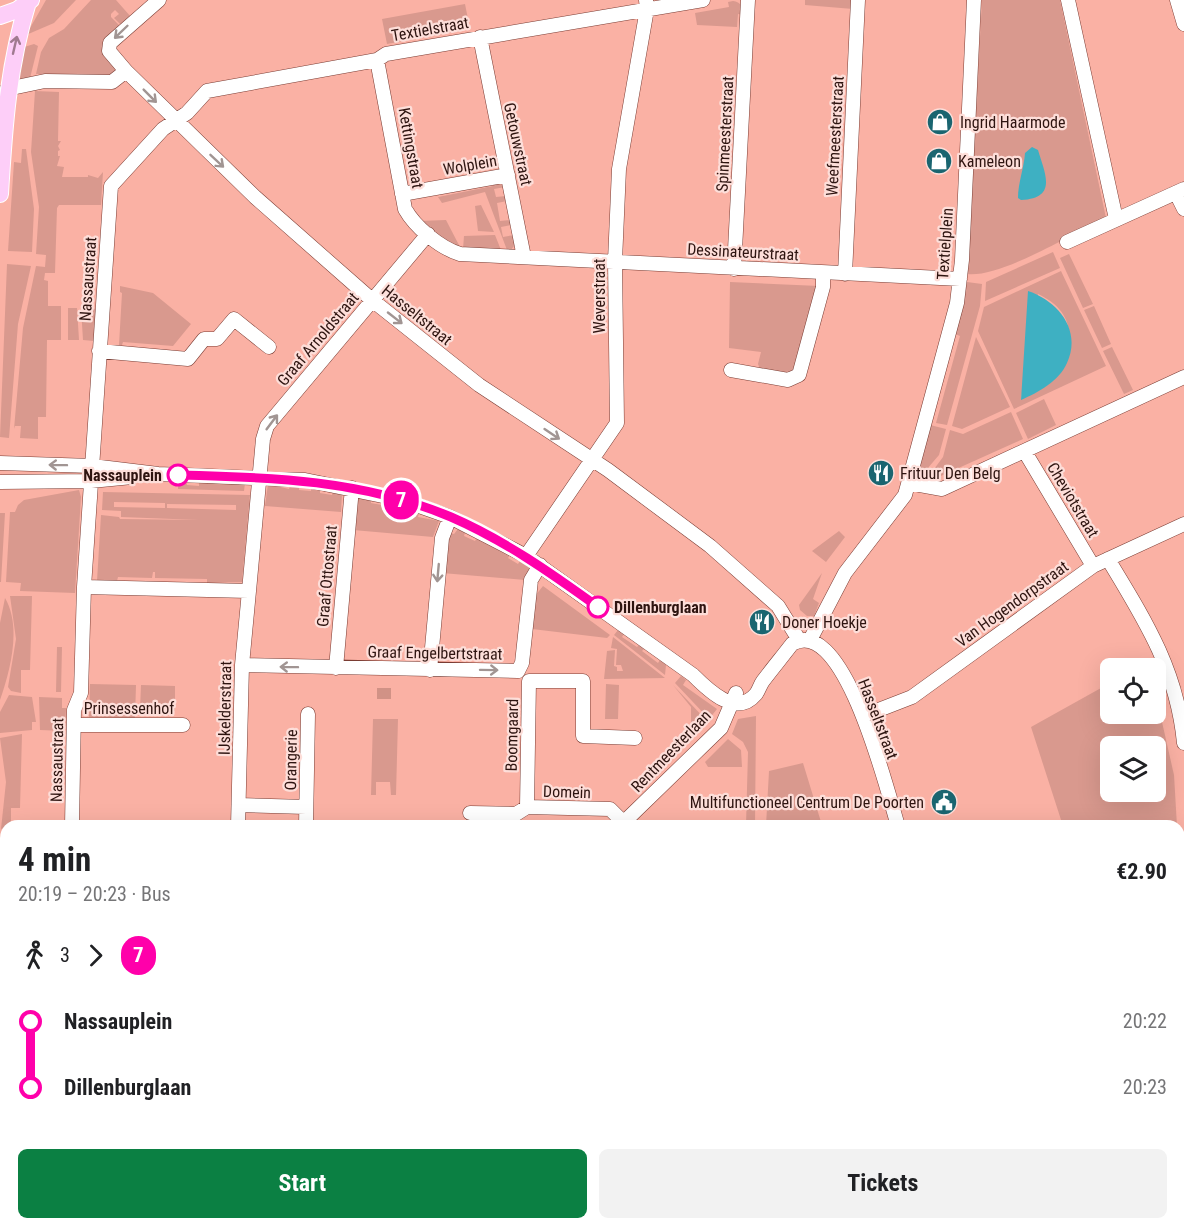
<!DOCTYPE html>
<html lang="en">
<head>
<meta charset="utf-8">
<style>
	body { margin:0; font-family:"Roboto Condensed",sans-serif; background:#f2f2f2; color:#202124; height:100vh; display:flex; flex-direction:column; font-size:22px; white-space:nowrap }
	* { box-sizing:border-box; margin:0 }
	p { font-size:20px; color:#757577 }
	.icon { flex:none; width:33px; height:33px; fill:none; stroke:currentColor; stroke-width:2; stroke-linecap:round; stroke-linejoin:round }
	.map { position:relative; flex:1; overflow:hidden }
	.panel { position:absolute; left:0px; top:820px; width:1185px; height:410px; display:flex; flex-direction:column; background:#fff; border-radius:18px 18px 0 0; box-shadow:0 6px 24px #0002 }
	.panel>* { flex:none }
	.badge { padding:0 12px; border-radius:20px; font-size:21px; line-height:39px }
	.buttons { position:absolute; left:1100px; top:658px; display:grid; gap:12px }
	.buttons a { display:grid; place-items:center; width:66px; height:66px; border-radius:9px; background:#fff; box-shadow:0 6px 24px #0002; font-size:30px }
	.map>.badge { position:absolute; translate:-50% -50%; box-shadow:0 0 0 3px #fff }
	.legs { display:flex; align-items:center; gap:9px; height:66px; padding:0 18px; font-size:20px }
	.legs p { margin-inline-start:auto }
	.headline { display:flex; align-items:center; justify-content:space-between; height:102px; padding:0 18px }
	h1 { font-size:33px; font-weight:700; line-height:45px }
	.button { display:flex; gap:12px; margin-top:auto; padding:12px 18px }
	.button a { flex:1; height:69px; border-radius:9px; background:#0b8043; color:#fff; font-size:24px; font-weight:700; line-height:69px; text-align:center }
	.button a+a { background:#f2f2f2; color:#202124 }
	ul { padding:0 18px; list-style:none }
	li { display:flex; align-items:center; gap:21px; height:66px; font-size:22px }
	li i { display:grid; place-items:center; width:9px; height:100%; margin:0 8px; background:currentColor }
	li i::after { content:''; width:15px; height:15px; margin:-8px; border:4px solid; border-radius:50%; background:#fff }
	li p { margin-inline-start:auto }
	li:first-child i { background:linear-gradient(#0000 50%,currentColor 0) }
	li:last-child i { background:linear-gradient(currentColor 50%,#0000 0) }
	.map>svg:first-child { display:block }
	.green { fill:#d9998e; fill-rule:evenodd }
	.water { fill:#3eb0c2 }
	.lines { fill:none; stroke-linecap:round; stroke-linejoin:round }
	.minor-tunnel { stroke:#d19286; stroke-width:14; stroke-dasharray:14 7; stroke-linecap:butt }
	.minor-casing { stroke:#7a3c33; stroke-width:15 }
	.major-casing { stroke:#fff; stroke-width:18 }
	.minor { stroke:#fff; stroke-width:14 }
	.major { stroke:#fdcef8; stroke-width:16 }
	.oneway { stroke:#a19593 }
	.oneway2 { stroke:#a07a90 }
	.line-1-casing { stroke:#fff; stroke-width:14 }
	.line-1 { stroke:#f0a; stroke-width:9 }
	.stop-1-dot { fill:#fff; stroke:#f0a; stroke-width:3 }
	.labels { text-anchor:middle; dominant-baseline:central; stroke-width:4.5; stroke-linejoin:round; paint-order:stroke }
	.street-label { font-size:16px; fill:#2e1410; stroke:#fdded9 }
	.poi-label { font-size:16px; fill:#2e1410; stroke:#fdded9; text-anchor:start }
	.stop-label { font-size:16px; font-weight:bold; fill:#2e1410; stroke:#fdded9; text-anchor:end }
</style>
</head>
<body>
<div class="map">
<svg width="1184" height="1229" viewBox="0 0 1184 1229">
	<rect width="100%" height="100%" fill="#fab1a4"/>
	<path class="green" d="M46 0H76L54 23 26 35Z
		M91 0H116L131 17 122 26 114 18 119 14 115 10 111 14V17L121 27 110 37 117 69 109 79H41V74H36L41 52 49 38 64 29Z
		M805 0H853V9L805 5Z
		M982 0H1060L1106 218C1073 233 1001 278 967 274Z
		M733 1C741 2 743 7 743 15L738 14 737 27 697 25 695 13 729 7 728 2Z
		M465 4 470 29 387 44 382 19Z
		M34 44 38 46 30 78 20 83 21 48Z
		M35 91 59 92 58 141H61L58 146 60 150 58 151V156H60L57 166 64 167 62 177H88V175L98 178 103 172 101 205H59L57 208 55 273H45L44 280 48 281V306H61V340H47L46 417H38V439L20 438 21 426H15L14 429 23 328 36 266 45 267 46 255 36 254 39 207 31 152Z
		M22 149H26L34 209 32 252 8 251 14 162 21 163Z
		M499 181 505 187 494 189 496 197 506 196 507 201 497 203 500 221 511 220 512 225 501 227 503 237 514 235V246L510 251 507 250 485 192 442 203 438 197 493 186V182Z
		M481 205 494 232 478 231 475 206Z
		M446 220 461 249H456L420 221Z
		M495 235 501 250 463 249 464 236Z
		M1053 252 1060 268 985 301 986 282Z
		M1069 254 1093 304 1083 308 1060 258Z
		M7 264 31 266 18 324 9 438 0 437Z
		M1061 271 1106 366 1014 409 978 331 984 307ZM1038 294C1055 302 1068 314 1069 333 1072 371 1054 385 1021 399Z
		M730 282 819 286 814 295 796 370 785 375V372L774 371V373L760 369 758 364 761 352 729 348Z
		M967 282 982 284 980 306 947 425 936 423 960 336 955 334Z
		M120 286 153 293 191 324 173 346 123 342 122 345H119L122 293 120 292Z
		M1094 306 1111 344 1102 348 1084 310Z
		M68 308H77L79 340H68Z
		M81 308 99 309 94 341 83 340Z
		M976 337 1010 407 962 429 952 426Z
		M1112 347 1133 390 1124 394 1103 351Z
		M1044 399 1056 425 1028 439 1016 413Z
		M1011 412 1023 439 923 484 943 457 950 430 963 434Z
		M930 425 946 429 939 455 921 476 917 475Z
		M178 482H186L187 485 199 486V482L245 483 244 491 178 489Z
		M268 484 289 489 290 486 299 487V490L311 491V488L320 489V493L332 495 333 491 342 493 341 512 265 506Z
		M79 490 81 497 75 593 20 591 21 583 6 582 10 512H15L18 505 24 500Z
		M103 492 250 495 242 582 207 583V579L155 578V572H153L152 578 118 577 117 581H97L101 515 119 517 120 519 199 520 121 517V511L102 510ZM114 502 165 503V508L114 507ZM167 504 236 505V510L167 508Z
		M360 497 371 499V503L382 505 383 502 395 505V509L406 513 407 509 419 513 418 517 439 521 433 537 353 530 356 503Z
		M0 513H5L1 582H0Z
		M458 529 465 533 464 536 475 541 477 538 510 555 508 558 518 564 520 561 531 568 525 580 442 573 450 533 454 534Z
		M839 531 845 537 826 562 812 551Z
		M822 573 813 599 819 603 814 616H807L800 610 799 605Z
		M543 586 610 635 607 638 532 629 535 596Z
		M10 596H32L30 670H21V693L11 691 8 687 16 639Z
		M5 598C22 627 10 671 0 700V623Z
		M618 630 624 634 622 637 637 647 639 645 644 649 642 651 658 663 660 660 666 665 665 675 614 635Z
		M613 637 665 678 604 679 607 651 615 650 614 666 617 667V671H623L621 665H616L617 649 611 648Z
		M57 647H62L61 692H56Z
		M681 676 686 680 683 685 717 709 709 719 675 683Z
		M1110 683V714H1155V691L1174 775 1177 826H1063L1031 727ZM1110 747H1155V792H1110Z
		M90 684 136 685 135 718 89 717Z
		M606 684 619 685 618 719H605Z
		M141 685 175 686V711L140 710Z
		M673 685 707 721 691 736V707Z
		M9 695 32 697 36 722H32V730L0 733V712Z
		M39 697 62 698V708H66L65 731 40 730Z
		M756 716 755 826H746L748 752 743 742 732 734 738 719Z
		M373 719H398L396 795H391L390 782H376V795H371Z
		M22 734 20 808H11V826L1 829 6 782 0 738Z
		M728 739 741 750 742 767H708L705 762Z
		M803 763 821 822 803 826H766L769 771Z
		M6 872V946H1L0 968V873Z"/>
	<path class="water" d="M1032 147 1038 150C1045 174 1058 198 1021 200L1018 198C1018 183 1024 168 1025 153Z
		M1028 291C1058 301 1082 330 1067 363 1059 381 1039 392 1021 400Z"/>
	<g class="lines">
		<path class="minor-tunnel" d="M384 699V688"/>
		<defs>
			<path id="minor" d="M159 0 110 43 109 51 126 71 255 197 372 300 479 385 608 470 710 546 778 606 799 640
				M1068 0 1116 219
				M1177 0 1184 24
				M480 37 524 257
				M377 60 405 209C415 227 440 248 460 254L960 279
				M7 89 45 81 112 82 126 71
				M1176 193 1184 209
				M402 194 508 175
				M428 234 267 426 263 439 249 591 84 587 111 186 163 129 187 113 207 91 377 60 386 54 703 0
				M1067 242 1184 189
				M734 269 748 0
				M845 274 858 0
				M99 351 188 359 204 339H217L234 319 269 347
				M731 370 788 380 799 375 823 287V273
				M1025 452 1093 566
				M0 463 92 466 158 474 305 480 402 500 450 517 526 556 693 675C708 690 736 718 756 694 759 690 760 685 763 681 772 669 782 657 792 644 844 612 888 794 898 826
				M0 482 91 481 132 477
				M909 483 942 489 1184 377
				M526 556 617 423 615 261 619 169 647 9 646 0
				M1108 559C1145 620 1177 670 1184 743
				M810 640 845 573 905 495 957 303 962 260 974 0
				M242 665 518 671 522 663 531 580 540 565
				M336 668 352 488
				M430 670 442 538 450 517
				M863 716 912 697 1093 566 1184 524
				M74 725H183
				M239 805 306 807
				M527 807 529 681H583V736L635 738
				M470 813 516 814 527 807 610 809 627 826
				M72 826 74 710 81 693 84 587
				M238 826 242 665 249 591
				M306 826 308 714
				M620 826 721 728 736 693
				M556 1224 727 1229
				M974 1224 975 1229
				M1076 1224V1229
				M42 1229V1224
				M230 1229V1224
				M847 1229V1224"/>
			<path id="major" d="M0 16 17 10 31 0
				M0 194C4 128 8 66 28 2"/>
		</defs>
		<use href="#minor" class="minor-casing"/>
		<use href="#major" class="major-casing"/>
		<use href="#minor" class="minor"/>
		<use href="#major" class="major"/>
	</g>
	<defs><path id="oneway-shaft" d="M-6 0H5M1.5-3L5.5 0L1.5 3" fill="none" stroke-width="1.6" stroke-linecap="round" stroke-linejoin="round" transform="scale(1.5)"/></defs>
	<g class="oneway">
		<use href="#oneway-shaft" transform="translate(121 32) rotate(136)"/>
		<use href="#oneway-shaft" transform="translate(150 96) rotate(45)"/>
		<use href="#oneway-shaft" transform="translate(217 161) rotate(43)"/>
		<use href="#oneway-shaft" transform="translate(395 318) rotate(38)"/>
		<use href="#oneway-shaft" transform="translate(272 422) rotate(-53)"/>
		<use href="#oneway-shaft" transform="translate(552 434) rotate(34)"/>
		<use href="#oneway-shaft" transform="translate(58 465) rotate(-179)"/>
		<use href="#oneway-shaft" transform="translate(438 573) rotate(95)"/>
		<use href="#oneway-shaft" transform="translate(289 667) rotate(-179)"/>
		<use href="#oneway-shaft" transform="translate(489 670) rotate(1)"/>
	</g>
	<use class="oneway2" href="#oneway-shaft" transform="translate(15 45) rotate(-77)"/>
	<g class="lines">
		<defs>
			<path id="line-1" d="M178 475C271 477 364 480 451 517 504 540 551 573 598 607"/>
		</defs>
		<use href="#line-1" class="line-1-casing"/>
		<use href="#line-1" class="line-1"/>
	</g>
	<defs>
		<symbol id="shop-disc" viewBox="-11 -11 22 22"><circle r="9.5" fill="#1a6570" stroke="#fdded9"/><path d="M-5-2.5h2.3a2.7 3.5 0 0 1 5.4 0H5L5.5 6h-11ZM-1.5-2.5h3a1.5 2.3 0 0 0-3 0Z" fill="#fff"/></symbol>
		<symbol id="restaurant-disc" viewBox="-11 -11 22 22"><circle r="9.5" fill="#1a6570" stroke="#fdded9"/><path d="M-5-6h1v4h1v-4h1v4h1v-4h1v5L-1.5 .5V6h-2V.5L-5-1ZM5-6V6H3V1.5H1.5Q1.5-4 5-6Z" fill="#fff"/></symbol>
		<symbol id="civic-disc" viewBox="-11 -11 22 22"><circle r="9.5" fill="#1a6570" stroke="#fdded9"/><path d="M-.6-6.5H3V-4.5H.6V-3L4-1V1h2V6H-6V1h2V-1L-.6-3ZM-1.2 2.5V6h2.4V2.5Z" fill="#fff"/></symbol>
	</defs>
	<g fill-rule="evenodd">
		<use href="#shop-disc" x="925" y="107" width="30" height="30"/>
		<use href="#shop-disc" x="924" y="146" width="30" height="30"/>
		<use href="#restaurant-disc" x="866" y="458" width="30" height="30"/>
		<use href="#restaurant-disc" x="747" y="607" width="30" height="30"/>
		<use href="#civic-disc" x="929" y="787" width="30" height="30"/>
	</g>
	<g class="stop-1-dot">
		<circle cx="178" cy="475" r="10"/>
		<circle cx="598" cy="607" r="10"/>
	</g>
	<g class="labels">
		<g class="street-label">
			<text transform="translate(430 29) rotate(-10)">Textielstraat</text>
			<text transform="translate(725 134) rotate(-87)">Spinmeesterstraat</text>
			<text transform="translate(835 136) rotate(-87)">Weefmeesterstraat</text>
			<text transform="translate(518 144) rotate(78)">Getouwstraat</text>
			<text transform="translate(411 148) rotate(80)">Kettingstraat</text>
			<text transform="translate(470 165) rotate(-10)">Wolplein</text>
			<text transform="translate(945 244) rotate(-86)">Textielplein</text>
			<text transform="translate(743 252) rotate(3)">Dessinateurstraat</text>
			<text transform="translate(88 279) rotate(-86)">Nassaustraat</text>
			<text transform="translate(599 296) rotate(-90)">Weverstraat</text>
			<text transform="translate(417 315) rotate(39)">Hasseltstraat</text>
			<text transform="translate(318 339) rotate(-50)">Graaf Arnoldstraat</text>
			<text transform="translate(1073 500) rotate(59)">Cheviotstraat</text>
			<text transform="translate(327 576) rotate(-85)">Graaf Ottostraat</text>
			<text transform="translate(1012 604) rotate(-36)">Van Hogendorpstraat</text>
			<text transform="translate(435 653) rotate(1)">Graaf Engelbertstraat</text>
			<text x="129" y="708">Prinsessenhof</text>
			<text transform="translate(225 708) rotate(-89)">IJskelderstraat</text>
			<text transform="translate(878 719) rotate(69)">Hasseltstraat</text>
			<text transform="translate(512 735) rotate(-89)">Boomgaard</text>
			<text transform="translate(671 751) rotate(-46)">Rentmeesterlaan</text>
			<text transform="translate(57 760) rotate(-89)">Nassaustraat</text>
			<text transform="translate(291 760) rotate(-89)">Orangerie</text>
			<text transform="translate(567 792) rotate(2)">Domein</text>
		</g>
		<g class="poi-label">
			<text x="960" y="122">Ingrid Haarmode</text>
			<text x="958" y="161">Kameleon</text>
			<text x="900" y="473">Frituur Den Belg</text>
			<text x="782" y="622">Doner Hoekje</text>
			<text x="924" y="802" text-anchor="end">Multifunctioneel Centrum De Poorten</text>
		</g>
		<g class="stop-label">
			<text x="162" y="475">Nassauplein</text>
			<text x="614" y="607" text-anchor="start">Dillenburglaan</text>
		</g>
	</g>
</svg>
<div class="buttons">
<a><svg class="icon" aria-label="locate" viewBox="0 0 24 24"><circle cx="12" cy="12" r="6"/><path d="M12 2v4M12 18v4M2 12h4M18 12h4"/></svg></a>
<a><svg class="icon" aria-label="layers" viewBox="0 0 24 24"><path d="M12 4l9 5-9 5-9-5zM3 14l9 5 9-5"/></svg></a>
</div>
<b class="badge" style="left:401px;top:500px;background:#f0a;color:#fff">7</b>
<section class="panel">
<div class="headline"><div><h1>4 min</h1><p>20:19 – 20:23 · Bus</p></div><b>€2.90</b></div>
<div class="legs"><svg class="icon" aria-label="walk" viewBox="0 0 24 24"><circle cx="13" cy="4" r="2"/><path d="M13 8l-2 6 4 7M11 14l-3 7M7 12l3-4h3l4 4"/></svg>3<svg class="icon" aria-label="forward" viewBox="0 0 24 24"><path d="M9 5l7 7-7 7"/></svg><b class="badge" style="background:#f0a;color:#fff">7</b></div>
<ul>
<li><i style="color:#f0a"></i><b>Nassauplein</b><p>20:22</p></li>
<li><i style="color:#f0a"></i><b>Dillenburglaan</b><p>20:23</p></li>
</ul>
<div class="button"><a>Start</a><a>Tickets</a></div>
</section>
</div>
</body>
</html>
